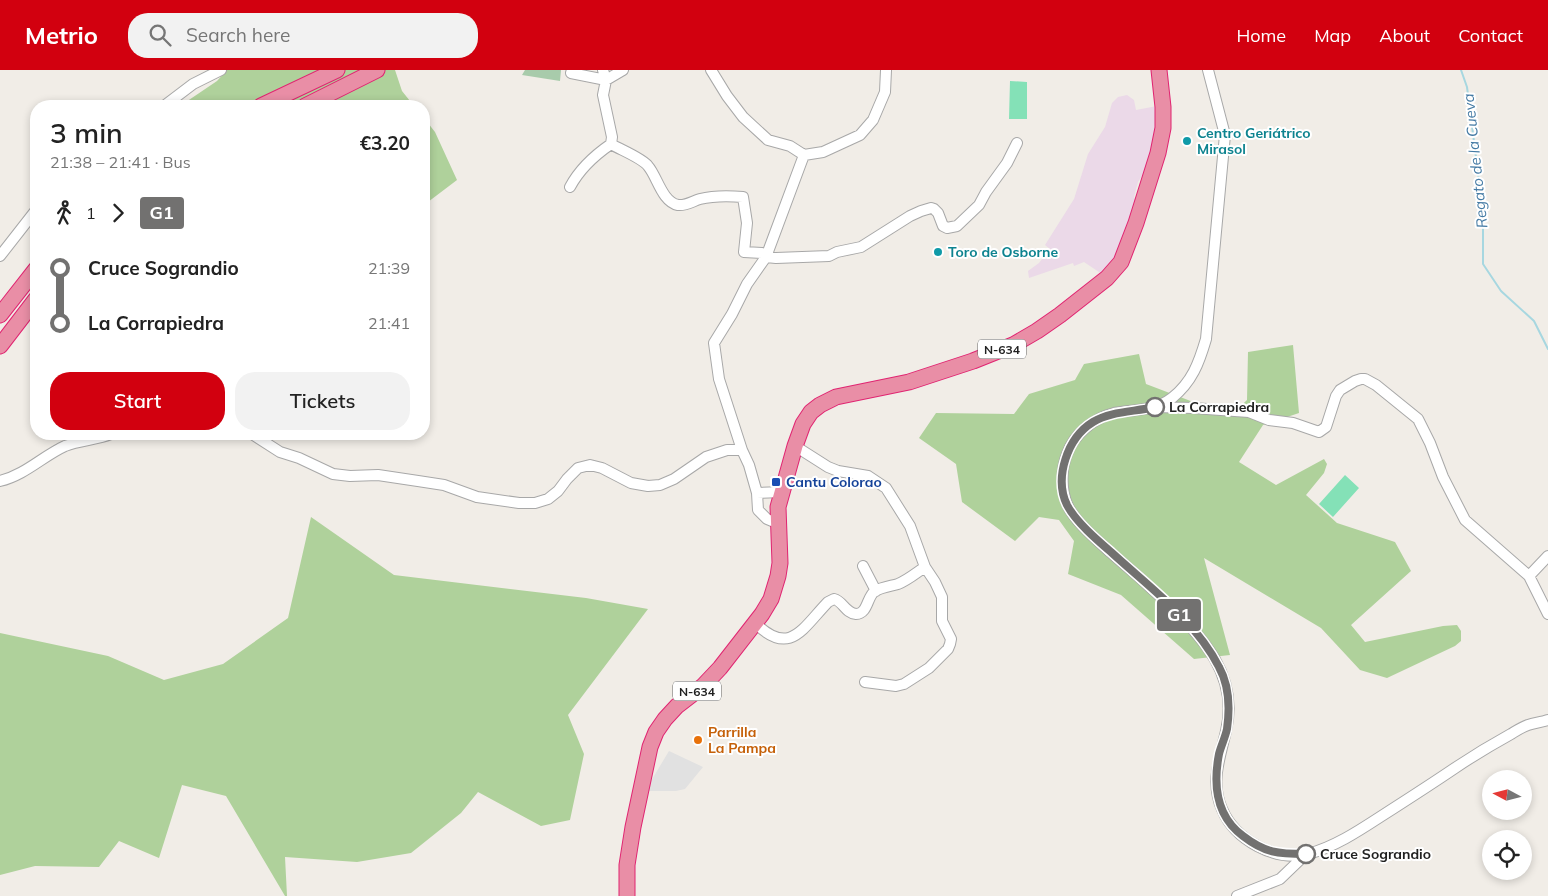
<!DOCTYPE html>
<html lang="en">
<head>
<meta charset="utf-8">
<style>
	body { margin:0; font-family:Mulish,sans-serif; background:#f2f2f2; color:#222; height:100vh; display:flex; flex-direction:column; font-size:19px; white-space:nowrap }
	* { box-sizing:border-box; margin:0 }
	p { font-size:16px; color:#767676 }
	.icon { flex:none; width:28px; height:28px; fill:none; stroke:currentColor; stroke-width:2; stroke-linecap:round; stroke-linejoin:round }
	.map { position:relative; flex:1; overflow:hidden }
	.details { position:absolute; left:30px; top:30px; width:400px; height:340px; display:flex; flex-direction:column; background:#fff; border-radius:20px; box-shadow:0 2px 8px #0003 }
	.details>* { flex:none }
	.badge { padding:0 10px; border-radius:4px; font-size:18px; line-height:32px }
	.needle { width:32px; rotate:277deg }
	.controls { position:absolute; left:1482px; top:700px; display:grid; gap:10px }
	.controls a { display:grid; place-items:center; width:50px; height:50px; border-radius:50%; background:#fff; box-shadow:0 2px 8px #0003; font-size:25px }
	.map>.badge { position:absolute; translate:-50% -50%; box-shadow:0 0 0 2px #fff }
	.legs { display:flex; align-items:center; gap:8px; height:55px; padding:0 20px; font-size:16px }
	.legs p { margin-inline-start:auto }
	.head { display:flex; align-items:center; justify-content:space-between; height:85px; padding:0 20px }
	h1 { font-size:28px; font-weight:600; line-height:38px }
	.primary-button { display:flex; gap:10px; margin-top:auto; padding:10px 20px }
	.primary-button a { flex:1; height:58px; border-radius:20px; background:#d2000f; color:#fff; font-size:20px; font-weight:600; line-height:58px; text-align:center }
	.primary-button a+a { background:#f2f2f2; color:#222 }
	ul { padding:0 20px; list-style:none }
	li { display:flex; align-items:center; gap:18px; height:55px; font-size:19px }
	li i { display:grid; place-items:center; width:8px; height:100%; margin:0 6px; background:currentColor }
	li i::after { content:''; width:12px; height:12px; margin:-6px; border:4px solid; border-radius:50%; background:#fff }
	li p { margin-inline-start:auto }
	li:first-child i { background:linear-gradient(#0000 50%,currentColor 0) }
	li:last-child i { background:linear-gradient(currentColor 50%,#0000 0) }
	header { display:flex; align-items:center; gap:30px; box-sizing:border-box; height:70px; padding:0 25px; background:#d2000f; color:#fff }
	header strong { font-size:24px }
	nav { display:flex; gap:28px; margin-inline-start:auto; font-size:18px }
	.search { width:350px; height:45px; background:#f2f2f2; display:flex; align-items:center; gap:12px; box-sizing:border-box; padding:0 18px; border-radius:20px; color:#767676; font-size:19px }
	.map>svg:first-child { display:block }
	.industrial { fill:#ebd9e8 }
	.forest { fill:#afd19b }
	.cemetery { fill:#a8cbab }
	.pitch { fill:#84e1b7 }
	.parking { fill:#e1e1e1 }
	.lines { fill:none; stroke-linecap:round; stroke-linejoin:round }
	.stream { stroke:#a7d7e0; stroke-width:2 }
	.minor-casing { stroke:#a8a8a8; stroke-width:12 }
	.highway-casing { stroke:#e02471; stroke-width:17 }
	.minor { stroke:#fff; stroke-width:10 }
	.highway { stroke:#e98ea6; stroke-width:15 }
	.line-1-casing { stroke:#fff; stroke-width:11 }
	.line-1 { stroke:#727170; stroke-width:8 }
	.culture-dot { fill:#0f9aa8; stroke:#fff; stroke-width:2 }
	.stop-1-dot { fill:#fff; stroke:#727170; stroke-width:2.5 }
	.transit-dot { fill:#1a4fb4; stroke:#fff; stroke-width:2 }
	.food-dot { fill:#e8710a; stroke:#fff; stroke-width:2 }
	.labels { text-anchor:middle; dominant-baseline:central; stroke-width:4; stroke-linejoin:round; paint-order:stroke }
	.shield { fill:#fff; stroke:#646464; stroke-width:1 }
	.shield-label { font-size:12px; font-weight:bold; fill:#212121 }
	.culture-label { font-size:14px; font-weight:bold; fill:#0d838f; stroke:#fff; text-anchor:start }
	.stop-label { font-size:14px; font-weight:bold; fill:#212121; stroke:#fff; text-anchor:start }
	.transit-label { font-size:14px; font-weight:bold; fill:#164399; stroke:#fff; text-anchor:start }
	.food-label { font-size:14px; font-weight:bold; fill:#c56008; stroke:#fff; text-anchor:start }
	.water-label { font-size:15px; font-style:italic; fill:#447aa4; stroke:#fff }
</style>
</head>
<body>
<header>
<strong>Metrio</strong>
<div class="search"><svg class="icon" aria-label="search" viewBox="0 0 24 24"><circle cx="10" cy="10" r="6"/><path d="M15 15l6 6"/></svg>Search here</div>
<nav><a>Home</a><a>Map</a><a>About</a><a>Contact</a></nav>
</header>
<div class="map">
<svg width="1548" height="826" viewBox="0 0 1548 826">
	<rect width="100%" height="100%" fill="#f1ede7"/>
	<path class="industrial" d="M1127 25 1134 30 1136 40 1157 36 1156 62 1154 75 1145 101 1138 112 1134 127 1136 132 1116 189 1102 204 1084 192 1074 196 1073 193 1029 208 1028 201 1039 193 1050 179 1045 175 1074 129 1088 84 1105 57 1112 33 1118 27Z"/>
	<path class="forest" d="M227 0H395L402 21 414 36H180L217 11Z
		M424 48 435 62 457 110 424 135Z
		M1293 275 1299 343 1263 355 1239 392 1276 415 1324 389 1327 394 1324 403 1306 425 1337 453 1395 472 1411 501 1351 555 1365 572 1443 556 1457 555 1461 561V571L1455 576 1387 608 1360 600 1321 558 1204 488 1230 585 1194 589 1121 525 1068 504 1074 471 1059 450 1039 447 1015 471 962 432 956 394 919 368 936 343 1014 344 1029 324 1075 310 1084 294 1139 284 1146 314 1230 346 1247 330 1248 282Z
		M311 447 394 505 586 528 648 539 568 645 584 684 570 750 541 756 478 722 461 743 411 783 357 792 285 787 287 826H285L226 726 182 715 159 788 119 771 99 797 35 796 0 805V563L108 586 164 610 223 594 288 548Z"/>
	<path class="cemetery" d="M525 0H561L560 11 522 5Z"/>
	<path class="pitch" d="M1010 11 1027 12V49H1009Z
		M1345 405 1359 418 1333 447 1319 434Z"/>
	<path class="parking" d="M669 681 703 697 685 719 676 721H645L647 711H651Z"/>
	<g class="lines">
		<path class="stream" d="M1461 0 1467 17 1483 142V194L1501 221 1534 251 1548 279"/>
		<defs>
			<path id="minor" d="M572 0 571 3 606 10 603 0
				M711 0 727 26 743 47 768 70 790 76 804 85
				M1208 0 1225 65 1206 269C1199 293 1192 312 1172 328 1154 342 1134 339 1114 343 1094 348 1074 364 1067 384 1061 399 1061 419 1067 434 1074 451 1096 469 1110 482 1129 498 1148 515 1166 532 1203 568 1239 605 1226 661 1220 688 1210 712 1222 739 1235 770 1275 792 1308 784 1334 777 1357 762 1380 747 1405 731 1430 715 1455 698 1473 686 1491 675 1511 664 1516 661 1522 657 1528 655 1535 653 1542 652 1548 650
				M164 36 193 14 221 0
				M611 74C621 80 642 88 648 96 657 106 662 132 678 135 686 136 693 131 700 129 712 126 731 126 743 127L747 153 744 182 762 183 766 187 776 188 829 186 837 182 861 177 910 146 921 141 931 138 934 139 938 143 943 156 947 158 957 156 979 135 986 122 1007 93 1017 73
				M570 117C579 100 595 85 611 74L612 67 603 25 606 10 623 0
				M0 186 36 140
				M1156 337 1193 338 1249 342 1269 350 1293 353 1319 362 1326 357 1336 326 1340 320 1355 311 1361 309H1365L1376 315 1418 349 1430 373 1443 407 1465 450 1529 506 1548 544
				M252 364 280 382 299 388 333 404 350 406 378 405 418 411 444 415 477 427 519 433H535L548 429 558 421 567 409 578 398 590 395 602 398 631 413 648 416 660 415 674 409 706 387 727 380H742
				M795 376 828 397 838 401 868 406 886 418 910 456 925 497 935 512 942 527V551L951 569 950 574 948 579 929 598 904 614 896 616 865 612
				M0 411C25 405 43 386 65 376 80 370 97 370 111 364
				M782 422 757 423 749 395 742 380 719 309 714 273 732 244 747 214 766 187 804 85 823 82 860 65 873 50 885 22 886 0
				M757 423 758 440 767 449 779 454
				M863 496 876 521
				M1529 506 1548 486
				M755 553C790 587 802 559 828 532L834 529C843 531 845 543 856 544 868 544 867 526 875 521 882 517 891 516 898 514 908 510 916 503 925 497
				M1237 826 1280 809 1306 784"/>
			<path id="highway" d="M261 36 337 0
				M305 36 377 0
				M0 245 36 199
				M0 276 36 229
				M627 826V795L633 757 650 677 656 662 665 649 677 636 703 616 720 598 762 544 771 529 778 506 780 493 778 437 795 376 803 354 811 342 820 335 836 327 909 312 973 291 1013 275 1037 261 1060 245 1107 208 1121 192 1136 153 1158 83 1163 58V37L1159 0"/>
		</defs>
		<use href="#minor" class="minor-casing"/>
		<use href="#highway" class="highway-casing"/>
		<use href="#minor" class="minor"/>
		<use href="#highway" class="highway"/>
	</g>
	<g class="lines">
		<defs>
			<path id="line-1" d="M1155 337C1134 342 1111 341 1093 352 1067 368 1054 408 1067 435 1076 452 1097 470 1111 482 1149 517 1195 550 1219 597 1229 615 1230 638 1227 659 1225 668 1221 676 1219 684 1213 715 1216 746 1243 766 1265 783 1278 784 1306 784"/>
		</defs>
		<use href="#line-1" class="line-1-casing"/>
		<use href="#line-1" class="line-1"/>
	</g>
	<g class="culture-dot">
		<circle cx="1187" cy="71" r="5"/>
		<circle cx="938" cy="182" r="5"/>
	</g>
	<g class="stop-1-dot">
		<circle cx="1155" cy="337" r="9"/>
		<circle cx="1306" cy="784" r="9"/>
	</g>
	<rect class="transit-dot" x="771" y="407" width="10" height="10" rx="2.5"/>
	<circle class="food-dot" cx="698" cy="670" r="5"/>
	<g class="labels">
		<g class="shield">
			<rect x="978" y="269.5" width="48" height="19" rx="4"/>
			<rect x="673" y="611.5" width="48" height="19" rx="4"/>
		</g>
		<g class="shield-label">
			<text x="1002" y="279">N-634</text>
			<text x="697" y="621">N-634</text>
		</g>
		<g class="culture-label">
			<text x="1197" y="63">Centro Geriátrico<tspan x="1197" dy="16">Mirasol</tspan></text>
			<text x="948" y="182">Toro de Osborne</text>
		</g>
		<g class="stop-label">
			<text x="1169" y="337">La Corrapiedra</text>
			<text x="1320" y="784">Cruce Sograndio</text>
		</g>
		<g class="transit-label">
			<text x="786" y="412">Cantu Colorao</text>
		</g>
		<g class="food-label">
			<text x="708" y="662">Parrilla<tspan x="708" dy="16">La Pampa</tspan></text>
		</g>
		<g class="water-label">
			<text transform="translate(1475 91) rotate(-96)">Regato de la Cueva</text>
		</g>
	</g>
</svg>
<div class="controls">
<a><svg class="needle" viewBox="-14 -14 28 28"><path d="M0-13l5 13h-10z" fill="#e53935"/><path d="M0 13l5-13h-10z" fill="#767676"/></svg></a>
<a><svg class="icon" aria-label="locate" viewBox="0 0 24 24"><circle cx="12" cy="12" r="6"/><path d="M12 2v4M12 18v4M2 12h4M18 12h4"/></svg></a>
</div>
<b class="badge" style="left:1179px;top:545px;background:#727170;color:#fff">G1</b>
<section class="details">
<div class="head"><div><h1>3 min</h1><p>21:38 – 21:41 · Bus</p></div><b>€3.20</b></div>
<div class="legs"><svg class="icon" aria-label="walk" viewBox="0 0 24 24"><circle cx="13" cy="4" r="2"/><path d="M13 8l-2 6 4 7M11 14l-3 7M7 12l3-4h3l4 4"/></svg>1<svg class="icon" aria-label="forward" viewBox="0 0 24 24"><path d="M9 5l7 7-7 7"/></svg><b class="badge" style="background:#727170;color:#fff">G1</b></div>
<ul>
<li><i style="color:#727170"></i><b>Cruce Sograndio</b><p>21:39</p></li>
<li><i style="color:#727170"></i><b>La Corrapiedra</b><p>21:41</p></li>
</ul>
<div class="primary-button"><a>Start</a><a>Tickets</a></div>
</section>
</div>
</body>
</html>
